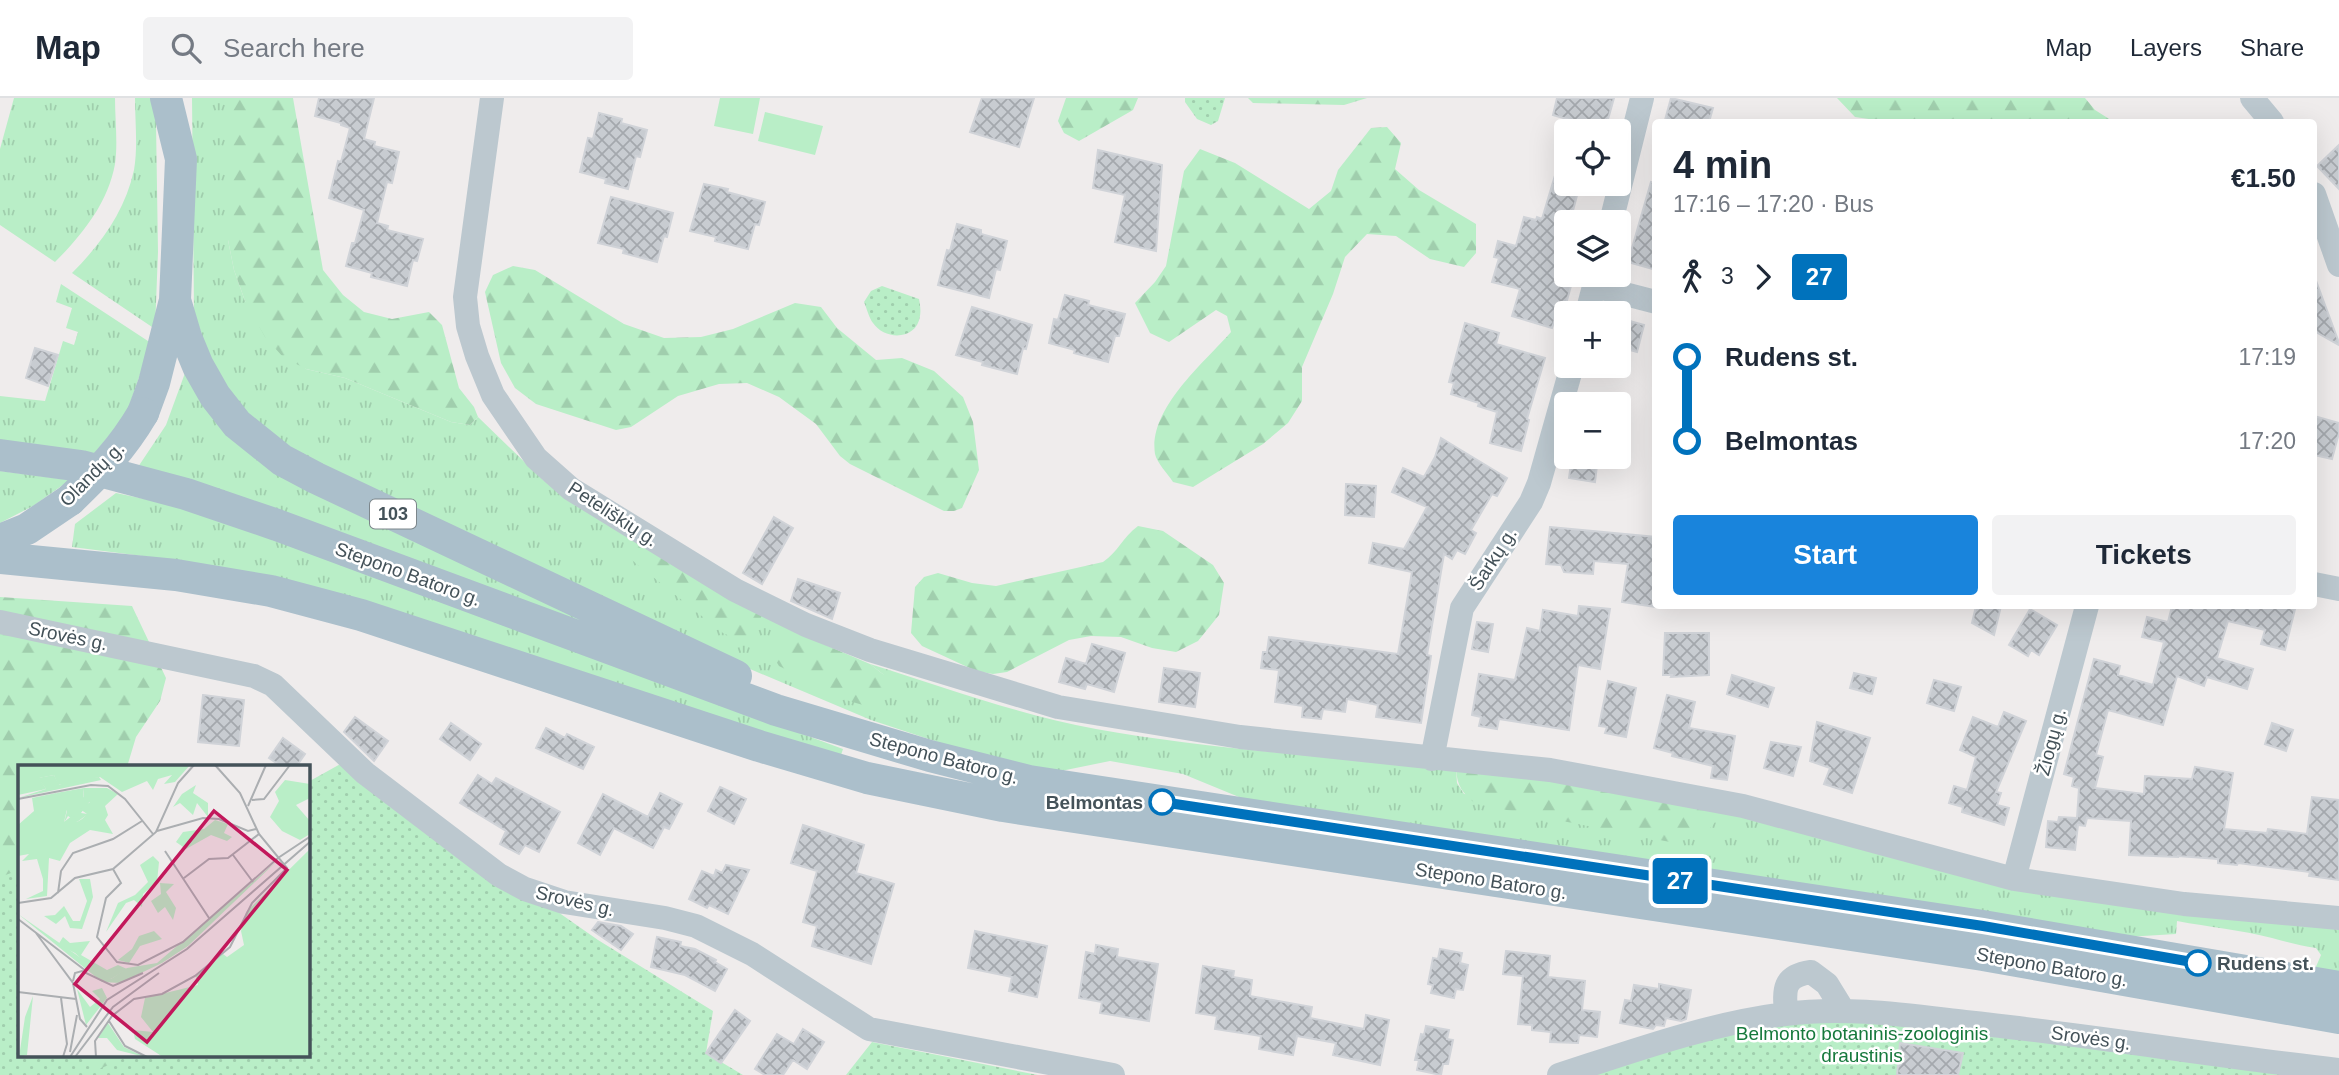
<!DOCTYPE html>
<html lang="en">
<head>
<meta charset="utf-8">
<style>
	body { margin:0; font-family:Helvetica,sans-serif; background:#f2f2f3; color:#1f2937; height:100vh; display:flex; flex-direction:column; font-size:26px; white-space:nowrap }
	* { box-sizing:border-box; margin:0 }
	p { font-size:23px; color:#747a83 }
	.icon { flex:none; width:38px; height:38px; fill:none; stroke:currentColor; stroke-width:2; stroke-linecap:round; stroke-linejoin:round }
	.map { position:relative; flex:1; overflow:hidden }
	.details { position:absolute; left:1652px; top:21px; width:665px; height:490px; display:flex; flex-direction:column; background:#fff; border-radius:7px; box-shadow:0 7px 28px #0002 }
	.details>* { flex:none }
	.badge { padding:0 14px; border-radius:5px; font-size:24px; line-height:46px }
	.fabs { position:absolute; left:1554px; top:21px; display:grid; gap:14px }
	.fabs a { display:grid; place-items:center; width:77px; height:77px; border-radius:7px; background:#fff; box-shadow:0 7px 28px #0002; font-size:35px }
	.map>.badge { position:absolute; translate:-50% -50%; box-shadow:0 0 0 4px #fff }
	.legs { display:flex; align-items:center; gap:10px; height:77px; padding:0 21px; font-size:23px }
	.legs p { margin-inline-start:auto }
	.overview { display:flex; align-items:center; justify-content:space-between; height:119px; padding:0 21px }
	h1 { font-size:38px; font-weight:600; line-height:52px }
	.button { display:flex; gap:14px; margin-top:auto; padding:14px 21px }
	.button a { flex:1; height:80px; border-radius:7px; background:#1984dc; color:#fff; font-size:28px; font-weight:600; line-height:80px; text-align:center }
	.button a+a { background:#f2f2f3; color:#1f2937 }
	ul { padding:0 21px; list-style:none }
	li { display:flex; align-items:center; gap:24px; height:84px; font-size:26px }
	li i { display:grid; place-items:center; width:10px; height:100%; margin:0 9px; background:currentColor }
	li i::after { content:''; width:18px; height:18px; margin:-9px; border:5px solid; border-radius:50%; background:#fff }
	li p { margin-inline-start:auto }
	li:first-child i { background:linear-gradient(#0000 50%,currentColor 0) }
	li:last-child i { background:linear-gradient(currentColor 50%,#0000 0) }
	header { display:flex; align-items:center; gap:42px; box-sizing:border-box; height:98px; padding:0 35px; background:#fff; border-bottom:2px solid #e0e1e3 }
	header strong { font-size:33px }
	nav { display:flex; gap:38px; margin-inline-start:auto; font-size:24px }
	.search { width:490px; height:63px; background:#f2f2f3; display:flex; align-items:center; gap:18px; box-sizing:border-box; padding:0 24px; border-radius:7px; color:#747a83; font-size:26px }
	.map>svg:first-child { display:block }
	.grass { fill:url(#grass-tufts) }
	.forest { fill:url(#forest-firs) }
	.park { fill:url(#park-dots) }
	.pitch { fill:#b9eec7 }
	.building { fill:url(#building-cross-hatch); stroke:#d0d3d8; stroke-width:2 }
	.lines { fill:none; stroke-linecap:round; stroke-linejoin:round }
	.minor { stroke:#bcc8cf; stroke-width:24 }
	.major { stroke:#abbfcb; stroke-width:32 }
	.major-bridge { stroke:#abbfcb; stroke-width:32 }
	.line-1-casing { stroke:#fff; stroke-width:16 }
	.line-1 { stroke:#0072bc; stroke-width:10 }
	.stop-1-dot { fill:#fff; stroke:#0072bc; stroke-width:3.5 }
	.labels { text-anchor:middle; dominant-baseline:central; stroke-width:5; stroke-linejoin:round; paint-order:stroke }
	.shield { fill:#fff; stroke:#7c868b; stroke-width:2 }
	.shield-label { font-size:18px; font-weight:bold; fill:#445259 }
	.street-label { font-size:19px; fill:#445259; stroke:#fff }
	.stop-label { font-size:19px; font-weight:bold; fill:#445259; stroke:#fff; text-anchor:end }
	.park-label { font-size:19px; fill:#16793c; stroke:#fff }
	.inset-road { fill:none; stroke:#abaeb1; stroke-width:2 }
	.view { fill:#c2185b; fill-opacity:0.15; stroke:#c2185b; stroke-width:3.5 }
	.inset-edge { fill:none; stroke:#445259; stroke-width:3.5 }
</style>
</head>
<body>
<header>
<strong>Map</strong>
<div class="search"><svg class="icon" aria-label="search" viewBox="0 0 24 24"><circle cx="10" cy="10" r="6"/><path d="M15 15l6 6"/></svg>Search here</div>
<nav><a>Map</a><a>Layers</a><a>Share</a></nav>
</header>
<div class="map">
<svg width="2339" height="977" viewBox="0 0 2339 977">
	<defs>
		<pattern id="grass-tufts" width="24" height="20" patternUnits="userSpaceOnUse" patternTransform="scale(1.75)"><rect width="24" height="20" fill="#b9eec7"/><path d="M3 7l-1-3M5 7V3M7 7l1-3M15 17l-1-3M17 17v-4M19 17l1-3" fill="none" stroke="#a0cead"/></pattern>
		<pattern id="forest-firs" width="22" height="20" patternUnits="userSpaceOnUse" patternTransform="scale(1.75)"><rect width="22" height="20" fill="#b9eec7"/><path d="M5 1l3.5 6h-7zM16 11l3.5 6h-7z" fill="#a0cead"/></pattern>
		<pattern id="park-dots" width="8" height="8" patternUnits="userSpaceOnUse" patternTransform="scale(1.75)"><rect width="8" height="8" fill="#b9eec7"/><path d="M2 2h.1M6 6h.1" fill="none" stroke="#a0cead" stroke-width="1.8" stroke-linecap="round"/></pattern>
		<pattern id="building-cross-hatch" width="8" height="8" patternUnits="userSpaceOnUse" patternTransform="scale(1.75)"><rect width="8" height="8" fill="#c8ccd1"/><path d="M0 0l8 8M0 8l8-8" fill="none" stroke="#a4a8ad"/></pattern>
	</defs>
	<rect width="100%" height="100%" fill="#efecec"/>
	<path class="grass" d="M14 0H115C115 22 118 45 115 66 108 105 82 137 55 164L0 127V51Z
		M135 0H153L156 25 158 154 155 231 72 175C101 146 125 113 134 72 138 49 135 23 135 0Z
		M192 0H228V142L234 172 245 203 306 271 345 280 451 324 470 327 478 319 543 382 762 517 884 577 870 566C944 589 1019 617 1096 631 1214 652 1336 659 1456 671L1457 685 1464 696 1720 713 2334 831 2339 832V876L2315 871 2321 857 2316 850C2300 848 2287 844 2272 840 2241 832 2209 829 2177 823L2176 836 2126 839 1256 706 1183 676 1110 663 1056 674 974 656 871 622 750 571 309 361 253 325 215 278 194 213Z
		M61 186 151 245 126 317 93 357 0 345V298L45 303 63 243 74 247 78 234 66 230 72 210 56 204Z
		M185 275 221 325 632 543 138 369 166 327Z
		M0 373 70 382 33 408 0 425Z
		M116 395 197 412 843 651 840 660 197 465 72 449 75 426Z"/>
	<path class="forest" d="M228 0H293L323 172 343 197 364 214 392 221 429 214 442 227 459 290 474 309 478 319 470 327 451 324 345 280 306 271 283 259 265 239 245 203 234 172 228 142Z
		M1066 0H1138L1133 12 1079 43 1064 35 1058 23Z
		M1248 0H1367L1344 7 1253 5Z
		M1837 0H2085L2095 12 2114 24H1889L1855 19Z
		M1387 29 1401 45 1395 71 1419 92 1476 126V155L1464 169 1430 161 1396 138 1367 136 1345 159 1333 196 1302 269V303L1288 325 1263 346 1193 389 1173 384C1168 376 1157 365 1155 356 1148 311 1204 265 1231 234L1227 218 1216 212 1169 244 1150 235 1135 205 1155 184 1166 168 1184 73 1200 51 1235 65 1309 111 1331 93 1338 72 1371 30Z
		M513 168 535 172 624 226 664 240 701 239 733 231 795 205 821 209 837 230 876 262 902 260 934 273 963 299 973 324 979 372 962 410 954 413H944L850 366 840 358 816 326 779 299 747 285 719 286 678 298 631 329 616 332 536 306 515 290 501 265 485 194 493 177Z
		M1138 428 1163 433 1213 467 1224 485 1219 517 1198 543 1176 554 1152 550 1121 539 1091 538 1069 542 1007 574 993 576 976 573 922 548 911 535 915 489 924 479 938 475 972 485 996 488 1103 464C1118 454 1122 440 1138 428Z
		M638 444 762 517C754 537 744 546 723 535L628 459 630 451Z
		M0 499 132 508 166 580 160 603 136 639 127 669H19V958H308V684L344 664 408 977H0Z
		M798 535 870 566 884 577 887 588 879 600 863 607 849 603 779 568 771 555C777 541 783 536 798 535Z
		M1456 671 1586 687 1720 713C1712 738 1693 742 1670 744L1476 706C1463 696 1457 688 1456 671Z"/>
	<path class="park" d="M1185 0H1225L1218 23 1211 27 1197 21 1185 4Z
		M882 188 919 201C920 206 921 212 920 218 917 242 885 243 873 225 869 220 867 211 864 204L871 193Z
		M353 664 525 791 598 842 713 913 706 955 743 977H0V779L11 775 19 782V958H84L94 973 121 962 123 958H308V689Z
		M1871 913 2326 977H1577L1729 925Z
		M872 944 1038 977H846Z"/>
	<path class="pitch" d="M720 0H760L753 36 714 28Z
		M765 14 823 28 815 57 758 43Z"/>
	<path class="building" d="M319 0H374L364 41 375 44 374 48 399 54 392 85 387 84 377 125 388 128 387 132 423 141 417 163 413 162 407 188 371 179 372 175 346 168 352 145H355L364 112 329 100 338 63 341 64 350 30 341 27V25L315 18Z
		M982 0H1034L1019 49 970 34Z
		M1557 0H1614L1605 32 1553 17Z
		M1671 0 1713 10 1709 24H1674L1665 22Z
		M599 15 622 21 621 25 647 32 640 59 636 58 628 91 605 85 606 81 580 74 588 40 593 41Z
		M2339 47V91L2317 68Z
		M1098 52 1162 67 1156 153 1115 144 1125 97 1093 90Z
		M1562 54 1566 55V86H1580L1570 124H1566V177H1574L1566 206 1570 208 1568 215H1566V224L1555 221 1552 230 1512 218 1520 191 1492 184 1499 160 1494 159 1498 143 1516 148 1524 119 1536 122 1537 119 1542 121Z
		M1651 84 1656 85V172L1628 164Z
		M704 86 728 91 727 94 765 104 759 127 755 126 748 151 715 143 716 139 690 133Z
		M611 99 673 115 667 139 664 138 657 164 623 155 624 151 598 145Z
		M957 126 981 132V136L1007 143 1000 172 996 171 989 200 938 187 947 152 950 153Z
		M2315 180 2339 245V247L2314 233V181Z
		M1065 197 1089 203 1088 207 1125 216 1119 238H1115L1108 264 1074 255 1075 252 1049 245 1054 221 1058 222Z
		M972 209 1032 227 1026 251 1023 250 1017 276 982 267 983 264 956 257Z
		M1619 220 1644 227 1637 254 1619 249Z
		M1465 225 1499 235 1496 246 1545 260 1527 321 1529 322 1521 353 1490 345 1497 314 1478 308 1479 305 1451 296 1454 285 1449 284Z
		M35 250 58 257 48 288 26 280Z
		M2314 318 2339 325V335L2332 361 2314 357Z
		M1441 340 1507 380 1497 398 1492 396 1471 432 1476 435 1465 456 1457 452 1452 461 1444 456 1427 557 1431 558 1421 625 1376 619 1378 607 1347 601 1345 614 1323 611 1321 621 1302 619 1303 608 1275 604 1279 572 1261 570 1263 554H1267L1269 539 1398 556 1412 474 1369 465 1373 445 1404 451 1427 409 1392 394 1403 370 1424 379 1435 359Z
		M1572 359H1598L1595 384 1569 380Z
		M1346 386 1376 388 1374 419 1345 417Z
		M774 419 793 430 762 486 743 475Z
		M1550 429 1656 439V509L1622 504 1628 466 1594 463 1593 476 1564 474 1561 467 1546 466Z
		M798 481 840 495 832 521 791 503Z
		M1579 508 1610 511 1600 571 1578 567 1569 632 1499 621 1497 631 1479 628 1481 619 1472 617 1479 576 1515 582 1527 530 1540 533 1543 512 1578 518Z
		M1976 508H2001L1994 537 1972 525Z
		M2172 508H2279L2295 511 2285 552 2261 546 2265 532 2228 523 2217 560 2253 571 2247 591 2207 579 2204 588 2177 578 2163 627 2108 612 2096 657 2103 659 2095 690 2144 696 2145 678 2192 681 2195 669 2233 675 2224 731 2267 735 2268 731 2307 736 2312 699 2339 702V782L2309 778 2310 774 2238 765 2237 767 2218 765V761L2178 758V759L2129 757 2131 723 2087 720 2085 728 2078 727 2075 752 2046 749 2048 723 2058 724 2059 719 2077 720 2079 690 2072 688 2074 679 2064 676 2094 561 2120 568 2118 577 2153 587 2164 544 2142 539 2147 519 2168 524Z
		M2030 511 2057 527 2039 557 2031 552 2028 558 2009 547Z
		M1477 524 1493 526 1488 554 1472 551Z
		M1665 535H1709V577L1671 579 1672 577H1663Z
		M1092 546 1125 555 1114 594 1087 586 1085 591 1059 584 1066 560 1086 566Z
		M1164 570 1200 575 1195 609 1159 604Z
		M1854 575 1876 580 1872 596 1850 590Z
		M1732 577 1774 590 1768 609 1727 596Z
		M1934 582 1961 589 1954 613 1927 605Z
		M1608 583 1636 590 1626 639 1605 635 1607 629 1599 628Z
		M203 597 244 602 239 648 198 644Z
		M1667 597 1695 604 1689 630 1735 638 1727 682 1711 680 1713 668 1672 658 1673 655 1654 650Z
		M2004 614 2026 623 1996 694 2001 695 1997 707 2009 710 2004 727 1962 714 1963 709 1949 705 1954 688 1967 692 1976 659 1960 652 1973 619 1998 629Z
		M355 619 388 643 374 663 344 634Z
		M1817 624 1870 640 1852 695 1824 686 1830 670 1810 663Z
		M451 625 481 646 470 662 440 641Z
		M2272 625 2293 632 2286 653 2265 646Z
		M546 630 565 640 567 636 594 649 583 671 536 650Z
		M283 640 305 656 296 669H282L269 660Z
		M1771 644 1801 649 1793 678 1764 670Z
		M478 677 492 686 496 680 560 714 539 754 525 747 519 756 500 746 506 733 460 705Z
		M720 689 746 701 734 726 708 713Z
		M660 695 682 706 669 731 664 729 653 750 614 730 600 757 578 745 603 696 648 719Z
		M803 727 864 747 856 775 894 786 871 866 812 848 817 828 803 824 817 773 791 765Z
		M726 767 749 772 728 816 709 807 707 810 689 801 702 773 714 778 716 772 722 775Z
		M598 824 621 828 633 836 621 852 592 832Z
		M975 833 1047 848 1037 899 1009 893 1012 879 968 870Z
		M657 839 681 844 680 848 695 851 716 862 715 864 727 871 715 893 685 877 651 869Z
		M1096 847 1118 851 1117 859 1158 866 1149 923 1100 915 1102 904 1079 900 1086 854 1095 856Z
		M1440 851 1462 855 1460 865 1468 867 1463 892 1456 891 1454 900 1431 895 1433 887 1428 886 1433 860 1438 861Z
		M1506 853 1550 858 1548 879 1585 883 1582 912 1600 914 1597 939 1579 937 1578 945 1550 944 1551 934 1532 932V927L1518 926 1523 878 1503 876Z
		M1203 868 1234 873 1233 879 1252 882 1250 898 1312 909 1310 920 1364 931 1366 917 1389 922 1380 967 1333 957 1336 945 1297 938 1293 957 1259 951 1261 938 1215 931 1217 918 1196 915Z
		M1659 886 1691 892 1686 921 1681 923 1666 920 1664 928 1656 927 1653 931 1620 925 1625 902 1631 903 1634 887 1659 891Z
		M735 912 750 923 721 965 706 955Z
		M1426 928 1449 932 1447 941 1453 942 1448 966H1443L1441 977 1417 972 1419 962H1415L1421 936 1424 937Z
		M803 931 824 944 807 971 793 962 783 977H765L755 971 777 936 794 946Z
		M1900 945 1963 955 1958 977H1897Z"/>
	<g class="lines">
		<path class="minor" d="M492 0 465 199 468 228 477 258 493 297 536 360 571 391 735 492 806 527 870 552 1058 609 1240 639 1550 672 1743 708 2014 781 2184 806 2339 820
			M2252 0 2272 24
			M2314 96 2339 167
			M1611 124 1642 0
			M1594 188 1656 204
			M1587 215 1597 177
			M2314 486 2339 491
			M0 524 254 578 273 587 365 675 499 777 525 791 564 804 665 820 696 828 752 856 869 931 1113 977
			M1432 661 1462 510 1531 404 1539 385 1572 268
			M2014 781 2087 508
			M1786 916C1784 891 1783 878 1811 874L1827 886 1843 912
			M1559 977C1633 953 1707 926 1785 916 1845 908 1905 917 1965 924 2090 937 2214 958 2339 972"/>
		<path class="major" d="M166 0 181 61 175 202 186 239 198 268 215 298 237 326 282 362 316 380 736 578
			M143 315 154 285 174 206
			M0 357 81 368 186 396 277 427 776 612 930 658 1029 683 1983 828 2339 889
			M0 442 27 431 70 402
			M0 460 176 477 271 493 361 517 759 648 867 680 1003 708 1983 857 2339 920"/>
		<path class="major-bridge" d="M70 402C99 374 122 351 143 315"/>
	</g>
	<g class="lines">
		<defs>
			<path id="line-1" d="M1162 704 1983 828 2198 865"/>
		</defs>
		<use href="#line-1" class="line-1-casing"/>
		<use href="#line-1" class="line-1"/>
	</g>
	<g class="stop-1-dot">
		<circle cx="1162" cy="704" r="12"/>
		<circle cx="2198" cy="865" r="12"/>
	</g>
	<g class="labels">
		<rect class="shield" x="370" y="401.5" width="46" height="29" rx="5"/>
		<g class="shield-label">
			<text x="393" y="416">103</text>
		</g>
		<g class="street-label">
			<text transform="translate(92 376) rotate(-45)">Olandų g.</text>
			<text transform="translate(613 416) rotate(33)">Peteliškių g.</text>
			<text transform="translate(1493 461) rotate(-57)">Šarkų g.</text>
			<text transform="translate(408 476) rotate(20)">Stepono Batoro g.</text>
			<text transform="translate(68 538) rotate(12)">Srovės g.</text>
			<text transform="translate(2051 644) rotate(-75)">Žiogų g.</text>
			<text transform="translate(944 660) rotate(15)">Stepono Batoro g.</text>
			<text transform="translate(1491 783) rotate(9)">Stepono Batoro g.</text>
			<text transform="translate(575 803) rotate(13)">Srovės g.</text>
			<text transform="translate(2052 869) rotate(10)">Stepono Batoro g.</text>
			<text transform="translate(2091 940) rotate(8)">Srovės g.</text>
		</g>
		<g class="stop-label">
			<text x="1143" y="704">Belmontas</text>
			<text x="2217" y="865" text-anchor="start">Rudens st.</text>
		</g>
		<g class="park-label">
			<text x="1862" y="935">Belmonto botaninis-zoologinis<tspan x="1862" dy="22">draustinis</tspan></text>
		</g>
	</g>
	<g transform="translate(18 667)">
		<rect width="292" height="292" fill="#efecec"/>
		<path d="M36 10 41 20 54 15 81 12 83 15 0 33 28 24 20 13ZM66 23 65 32 72 36 63 48 70 49 59 57 50 51 46 58 49 46 38 28ZM260 95 170 181 144 198 102 218 84 217 0 149 93 214 109 203 139 198ZM84 223 89 233 68 260 59 224 72 242 82 234 74 226ZM90 258 106 282 127 292 99 285 89 273H80Z" fill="#b9eec7"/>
		<path d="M0 0H172L157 17 146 19 154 10 140 14 135 25 129 16 104 27 82 12 40 20 36 10 21 13 28 24 0 30ZM267 15 292 19V33L278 40 292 56V69L282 75 264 66 252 52 261 36 257 27ZM178 20 175 28 190 38V52L179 38 175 50 162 38 155 42 164 29ZM66 23H89L100 29 87 41 90 50 87 55 95 69 72 65 52 78 42 96 31 93 29 131 8 134 25 126V114L19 94 4 96 11 89 0 91V60L16 46 14 33 38 28 50 40 46 57 55 50 59 57 64 54 69 49 62 44 72 37 65 36ZM197 55 210 59 206 68 214 72 209 76 193 70 168 84 158 77 165 67 186 64ZM135 91 141 97 139 117 125 129 124 142 116 135 108 138 88 167 100 138 117 130 130 117 122 100ZM61 114H72L75 132 64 164 52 163 47 151 38 159 26 151 37 150 46 141 55 156H62L69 136ZM142 118 156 119 148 127 158 143 155 155 147 142 140 148 133 136 143 129ZM136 166 144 174 122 181 111 198 100 195 114 184 121 171ZM45 172 52 178 72 176 63 190 89 205 100 200 109 204 93 214 83 212 57 188 40 180ZM15 231 9 290 1 292 7 252Z" fill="#b9eec7"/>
		<path d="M292 84V292H145L117 274 115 265 135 267 123 252 127 233 180 220 178 211 205 189 209 192 226 180 223 166 228 147Z" fill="#b9eec7"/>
		<path class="inset-road" d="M0 34 73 20 90 21 107 34 135 69M234 35 246 34 272 0M230 41 248 0M139 66 185 53 201 54 230 66 238 64M147 86 191 153M215 90 235 117M95 104 103 118 88 133 79 172 99 197 120 200 165 177 260 93 293 71M166 113 191 94 210 93 241 69M40 128 43 106 55 88 95 74 124 56M0 138 33 133 57 113 95 104 138 67 160 18 176 0M0 154 68 206M18 168 55 218 62 254 69 262M55 216 57 208 64 206 95 221 125 208M0 227 58 234M43 233 49 279 45 292M91 256 107 281 129 292M52 287 59 250M52 292 89 235 169 184 293 76M57 292 95 242 141 208M78 292 77 276 94 251 116 234 144 229 177 211 212 182 234 138 269 103 241 69 222 28 197 0"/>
		<path class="view" d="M196 46 269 105 129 277 57 219Z"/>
		<rect width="292" height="292" class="inset-edge"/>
	</g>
</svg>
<div class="fabs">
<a><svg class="icon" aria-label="locate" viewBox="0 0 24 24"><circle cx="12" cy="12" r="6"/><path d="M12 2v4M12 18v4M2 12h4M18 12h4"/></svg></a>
<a><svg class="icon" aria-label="layers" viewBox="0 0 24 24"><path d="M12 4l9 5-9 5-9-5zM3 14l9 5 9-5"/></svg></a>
<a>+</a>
<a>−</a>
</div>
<b class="badge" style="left:1680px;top:783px;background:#0072bc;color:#fff">27</b>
<section class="details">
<div class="overview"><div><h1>4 min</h1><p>17:16 – 17:20 · Bus</p></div><b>€1.50</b></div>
<div class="legs"><svg class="icon" aria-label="walk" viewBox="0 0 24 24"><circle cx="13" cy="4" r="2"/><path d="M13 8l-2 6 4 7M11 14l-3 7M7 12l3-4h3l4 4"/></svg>3<svg class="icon" aria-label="forward" viewBox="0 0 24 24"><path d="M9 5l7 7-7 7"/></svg><b class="badge" style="background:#0072bc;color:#fff">27</b></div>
<ul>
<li><i style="color:#0072bc"></i><b>Rudens st.</b><p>17:19</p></li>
<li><i style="color:#0072bc"></i><b>Belmontas</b><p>17:20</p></li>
</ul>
<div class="button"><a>Start</a><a>Tickets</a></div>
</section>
</div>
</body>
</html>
